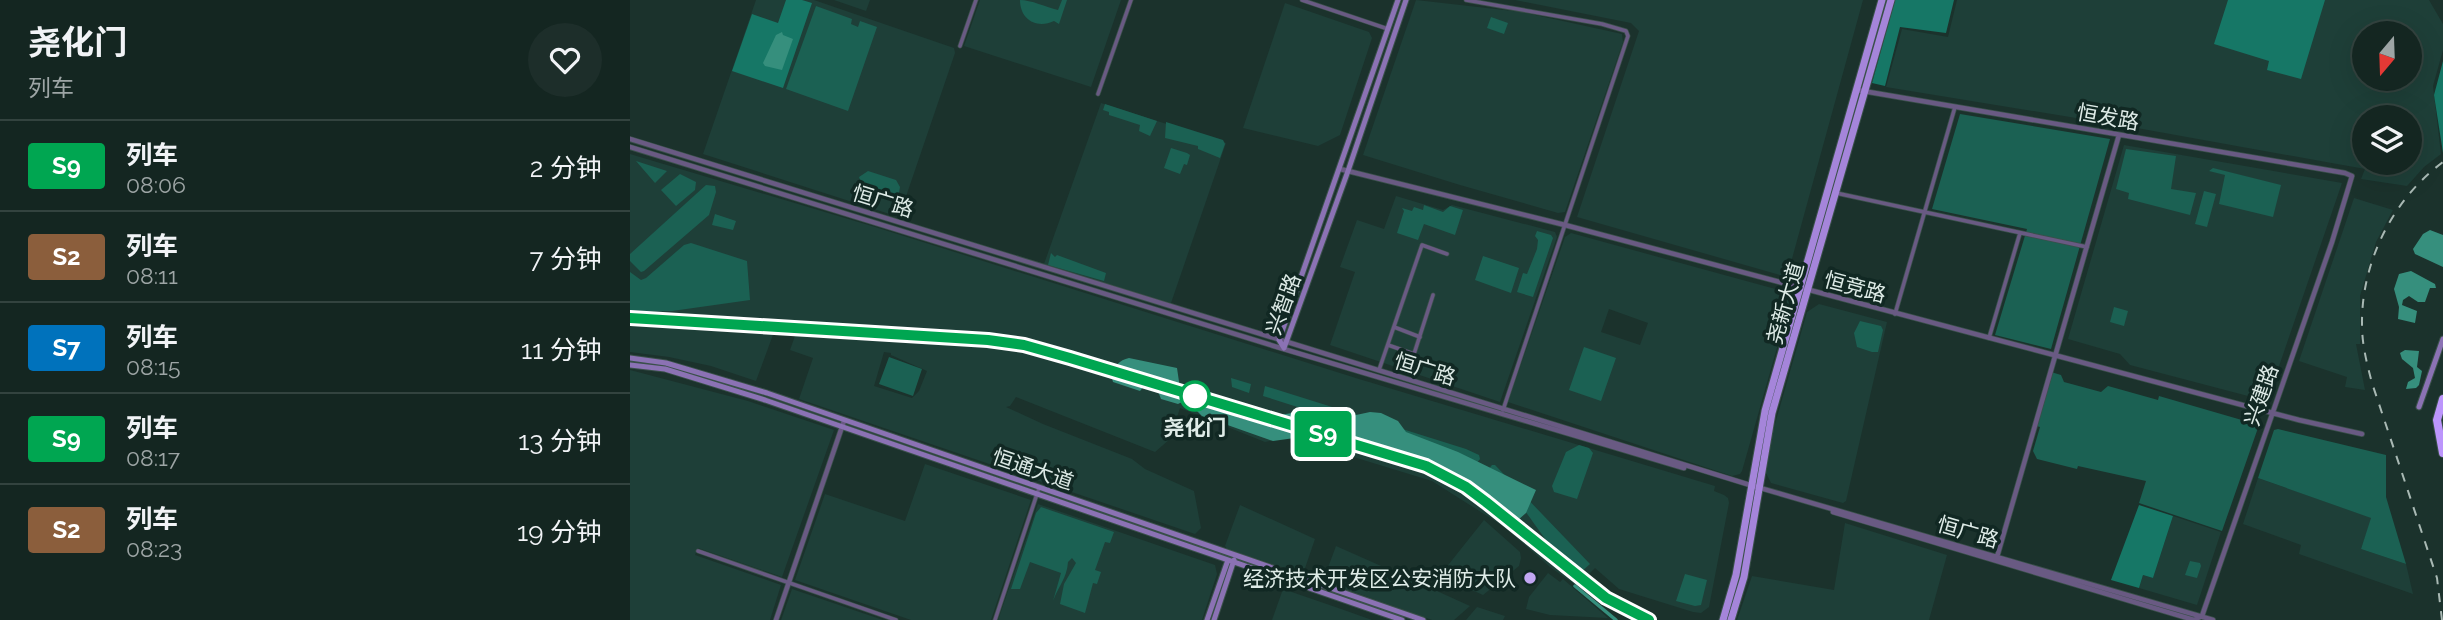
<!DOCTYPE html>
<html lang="zh">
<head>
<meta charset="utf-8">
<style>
	body { margin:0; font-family:Raleway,"Noto Sans SC",sans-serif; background:#1d2e2a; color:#f1f3f6; height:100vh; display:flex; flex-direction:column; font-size:26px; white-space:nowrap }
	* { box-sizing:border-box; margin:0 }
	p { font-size:23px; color:#9da5a5 }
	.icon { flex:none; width:38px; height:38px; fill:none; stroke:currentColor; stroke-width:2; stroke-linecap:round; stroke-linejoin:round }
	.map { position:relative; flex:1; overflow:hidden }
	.panel { display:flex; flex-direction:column; background:#142621; width:630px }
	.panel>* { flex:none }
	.badge { padding:0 14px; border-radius:5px; font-size:24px; line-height:46px }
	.needle { width:46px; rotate:199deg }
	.buttons { position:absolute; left:1722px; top:21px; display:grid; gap:14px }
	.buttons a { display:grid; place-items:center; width:70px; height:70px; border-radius:50%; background:#142621; box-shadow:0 7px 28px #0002,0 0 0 2px #33433f; font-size:35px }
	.map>.badge { position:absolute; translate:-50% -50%; box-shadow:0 0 0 4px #fff }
	.round { display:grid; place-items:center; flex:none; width:74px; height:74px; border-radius:37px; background:#1d2e2a }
	.overview { display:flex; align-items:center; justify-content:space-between; height:119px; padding:0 28px }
	h1 { font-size:33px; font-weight:700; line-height:52px }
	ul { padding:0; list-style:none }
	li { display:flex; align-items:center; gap:21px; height:91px; padding:0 28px; border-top:2px solid #33433f }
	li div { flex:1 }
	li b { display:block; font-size:26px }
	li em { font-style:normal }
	li .badge { min-width:77px; font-weight:700; text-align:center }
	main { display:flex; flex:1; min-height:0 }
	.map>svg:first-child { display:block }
	.built { fill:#1e3f38; fill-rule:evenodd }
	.green { fill:#1b6153 }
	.forest { fill:#167766 }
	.water { fill:#368f7d }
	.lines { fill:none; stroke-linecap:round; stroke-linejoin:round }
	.canal { stroke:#368f7d; stroke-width:3.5 }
	.minor-casing { stroke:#3a504a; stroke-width:5 }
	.tertiary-casing { stroke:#3a504a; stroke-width:6 }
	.secondary-casing { stroke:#3a504a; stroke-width:7 }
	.primary-casing { stroke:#3a504a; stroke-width:9 }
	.motorway-casing { stroke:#3a504a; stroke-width:10 }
	.minor { stroke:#695a83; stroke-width:3.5 }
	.tertiary { stroke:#695a83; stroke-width:4.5 }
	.secondary { stroke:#8b72b4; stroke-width:5 }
	.primary { stroke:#a585da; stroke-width:7 }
	.motorway { stroke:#bc95fc; stroke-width:8 }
	.rail { stroke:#a9b9b4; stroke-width:2; stroke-dasharray:9 9; stroke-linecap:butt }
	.line-casing { stroke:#fff; stroke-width:16 }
	.line { stroke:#00a651; stroke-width:10 }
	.stop-dot { fill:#fff; stroke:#00a651; stroke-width:3.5 }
	.poi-dot { fill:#c2a7f2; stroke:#112823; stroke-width:2.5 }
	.labels { text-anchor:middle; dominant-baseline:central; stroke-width:7; stroke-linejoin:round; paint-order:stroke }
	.street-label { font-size:21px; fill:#deebe7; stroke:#112823 }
	.stop-label { font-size:21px; font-weight:bold; fill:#deebe7; stroke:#112823 }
	.poi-label { font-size:21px; fill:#deebe7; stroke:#112823; text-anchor:end }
</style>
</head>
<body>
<main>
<section class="panel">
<div class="overview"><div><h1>尧化门</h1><p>列车</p></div><a class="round"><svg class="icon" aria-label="heart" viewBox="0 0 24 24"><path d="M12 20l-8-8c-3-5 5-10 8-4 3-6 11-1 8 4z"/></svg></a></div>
<ul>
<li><span class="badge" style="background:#00a651;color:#fff">S9</span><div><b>列车</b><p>08:06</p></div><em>2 分钟</em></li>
<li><span class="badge" style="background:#8b5e3c;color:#fff">S2</span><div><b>列车</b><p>08:11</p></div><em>7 分钟</em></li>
<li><span class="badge" style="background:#0072bc;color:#fff">S7</span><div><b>列车</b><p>08:15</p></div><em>11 分钟</em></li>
<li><span class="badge" style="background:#00a651;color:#fff">S9</span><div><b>列车</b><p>08:17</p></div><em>13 分钟</em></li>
<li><span class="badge" style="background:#8b5e3c;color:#fff">S2</span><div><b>列车</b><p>08:23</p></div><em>19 分钟</em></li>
</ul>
</section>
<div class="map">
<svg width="1813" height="620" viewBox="0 0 1813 620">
	<rect width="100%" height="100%" fill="#1b322c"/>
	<path class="built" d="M126 0H184L324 48 325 53 269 217 73 154Z
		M204 0H240L236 11Z
		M350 0H491L461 87 334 46Z
		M786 0 892 12 992 34 993 42 935 212 928 213 830 185 733 155Z
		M885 0H1233L1157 277 947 217 1009 31 1001 23Z
		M1327 0H1799L1813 24V50L1803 86 1811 154 1794 167 1777 186 1731 179 1735 169 1507 128 1256 87 1272 29 1318 37ZM1734 33H1780V79H1734ZM1734 117H1780V163H1734Z
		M655 3 739 32 742 38 710 135 688 146 613 128Z
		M471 103 596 143 541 303 414 264Z
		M1494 145 1712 183 1637 401 1500 365 1490 354 1438 339Z
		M0 154 245 227 729 379 1085 486 1084 491 1094 495 1098 498 1099 503 1079 607 1071 613 1063 612 989 589 965 568 947 586 920 567 873 526 802 481 658 437 635 442 550 408 540 439 525 452 386 397 380 406 376 407 413 424 502 459 515 469 564 491 571 528 565 534 169 399 183 358 160 350 166 333 144 332 126 381 81 366 39 357 0 352ZM254 352 261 353V355L297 371 289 391 282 398 244 386Z
		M766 196 813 210 822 205 925 232 927 237 870 402 700 345 725 272 710 267 727 220 754 229Z
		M1724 198 1763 210 1746 242 1730 296V344H1726L1735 390 1715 387 1717 377 1669 361Z
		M941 233 1156 292 1158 296 1160 302 1112 471 1110 474 1102 476 878 402 935 237ZM979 309 1018 323 1010 345 971 332Z
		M1189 304 1257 322 1216 501 1213 503 1141 483 1135 471 1143 431 1177 312Z
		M0 370 118 401 204 430 152 577 68 548 65 555 151 585 140 620H0Z
		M295 464 401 500 361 620H281L165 580 195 494 275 521Z
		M1628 478 1742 518 1731 549 1776 564 1783 594 1669 554 1671 545 1613 524Z
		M408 504 585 565 587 574 572 620H368Z
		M610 505 685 539 673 574 597 549 595 546Z
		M1543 516 1591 532 1567 605 1509 588 1513 575 1523 578Z
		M854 520 890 552 891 558 889 566 853 595 812 577 811 574Z
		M1215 523 1317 555 1299 620H1107L1122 576 1204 590Z
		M706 546 776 577 840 606 824 620H802L693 581Z
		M918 573 930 582 933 579 978 618 920 615 896 609 899 597Z
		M162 589 253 620H151Z
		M653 589 714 610 742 620H642Z
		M847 607 875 616 873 620H836Z"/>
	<path class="green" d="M390 0C401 0 416 7 428 10L432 0H437L429 24 424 21C407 29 390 20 390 0Z
		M186 6 222 19 221 24 228 27 230 21 247 27 218 111 156 89Z
		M861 17 878 23 874 34 857 28Z
		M475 104 527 121 520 136 509 131 510 125 479 115V112L473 110Z
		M1330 114 1480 139 1421 349 1365 335 1397 229 1302 209Z
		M536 122 593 140 595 144 590 158 568 149V146L535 138Z
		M541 148 557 153 560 155 557 165 554 164 550 174 534 168Z
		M1496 149 1546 156 1541 189 1566 193 1560 215 1498 199 1499 193 1486 189Z
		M6 161 37 171 25 183Z
		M1583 168 1651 185 1643 217 1589 204 1595 175 1579 171Z
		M238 171 266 180 270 187 269 193 260 197 233 188 229 177Z
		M50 174 66 182 65 190 46 206 31 190Z
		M76 185 85 186 86 192 79 215 14 271 11 272 0 261V254Z
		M1574 191 1586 194 1577 227 1565 224Z
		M794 205 813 212 820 206 833 210 825 235 794 224 788 240 767 233 774 211 772 208 782 211 784 207 793 210Z
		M85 214 106 221 103 230 82 225Z
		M907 231 921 235 923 238 903 297 887 292 893 273 897 274 907 249 908 240 905 236Z
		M61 243 117 261 120 300 42 311 0 312V272L11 280 16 278 54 245Z
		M421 253 425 257 427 255 476 273 474 281 418 265Z
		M853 256 889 268 881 293 845 280Z
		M1484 307 1498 311 1494 326 1480 322Z
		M1230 321 1251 326 1253 330 1248 352H1242L1227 347 1224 333Z
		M954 347 986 358 971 401 939 390Z
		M259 357 292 369 283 396 249 384Z
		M1421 372 1431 375 1434 382 1471 392 1478 386 1528 400 1529 396 1629 425 1592 531 1509 503 1516 481 1448 466 1447 469 1407 459 1403 451 1410 427 1406 426Z
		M601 378 621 384 619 393 602 387Z
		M635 386 836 449 849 455 850 459 846 464 633 396Z
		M1648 429 1756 455V497L1776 564 1731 549 1741 518 1628 478 1644 430Z
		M949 445 959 448 963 453 947 499 924 492 922 486 936 452Z
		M862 465H865L960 564 949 574C918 552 904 517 877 490 871 483 863 478 856 472Z
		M411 507 484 532 480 543 475 542 465 570 471 572 467 584 463 583 455 613 430 604 434 584 446 563 442 558 438 562C437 578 428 587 423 601L431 573 400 562 390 589H381L406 513Z
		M1560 561 1570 563 1571 566 1567 578 1555 575Z
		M1055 574 1077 580 1071 605 1065 606 1046 601Z"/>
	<path class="forest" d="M156 0H172L182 3 153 88 102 71 122 14 148 23Z
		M1265 0H1324L1316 33 1270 27 1255 86 1242 83Z
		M1598 0H1695L1671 79 1637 70 1639 61 1584 44Z
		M1813 61V153L1804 95Z
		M1509 505 1543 516 1523 578 1513 575 1509 588 1481 580Z"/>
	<path class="water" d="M152 32 153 35 163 39 152 70 135 66 133 63 146 35Z
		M1800 230 1813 235V267L1785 254 1783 249 1793 234Z
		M1781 271 1805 284 1806 288H1800L1795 302H1788L1779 296 1773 300 1772 305 1787 311 1785 323 1768 319 1769 307 1764 289 1769 274Z
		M1775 350 1789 351 1787 367 1792 371 1789 385 1786 388 1776 389 1778 382 1785 378 1783 368 1772 359 1770 353Z
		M499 358 547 368 552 402 548 404 531 399 524 381H518L510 391 483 382C479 371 488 360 499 358Z
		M577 396 588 400 607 417 617 420 662 413 689 423 740 412 751 413 768 421 776 432 828 452 906 490 896 513 888 520 877 517 823 478 800 467 761 454 679 436 643 441 572 416 566 410V403L570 397Z"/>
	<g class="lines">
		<path class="canal" d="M945 586 986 620"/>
		<defs>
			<path id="minor" d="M672 0 758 29
				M836 0 972 24 996 31 998 36 873 410
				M330 46 346 0
				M468 94 501 0
				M1206 193 1457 247
				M1265 314 1325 107
				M764 327 790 337
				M1359 338 1390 233
				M758 345 784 354 803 295
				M749 370 792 245 817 254
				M68 551 266 620
				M365 620 409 488"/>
			<path id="tertiary" d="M1227 90 1715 173 1722 176 1702 242 1572 616 1564 620
				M0 139 1120 485 1583 620
				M0 147 647 347 1054 468
				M710 169 935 225 1669 420 1732 434
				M1203 512 1564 620
				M1367 557 1489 135
				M146 620 214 421"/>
			<path id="secondary" d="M654 348 649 340 768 0
				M654 348 718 171 776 0
				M0 358 36 363 137 393 793 620
				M0 365 35 369 135 400 772 620
				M1789 407 1813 339
				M577 620 598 560
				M584 620 604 560"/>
			<path id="primary" d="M1093 620 1106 575 1135 411 1252 0
				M1101 620 1114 577 1142 413 1261 0"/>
			<path id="motorway" d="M1813 399 1807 420 1813 453"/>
		</defs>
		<use href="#minor" class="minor-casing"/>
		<use href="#tertiary" class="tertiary-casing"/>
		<use href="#secondary" class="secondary-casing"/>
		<use href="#primary" class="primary-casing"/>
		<use href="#motorway" class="motorway-casing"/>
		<use href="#minor" class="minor"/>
		<use href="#tertiary" class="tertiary"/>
		<use href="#secondary" class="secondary"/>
		<use href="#primary" class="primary"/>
		<use href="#motorway" class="motorway"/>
		<path class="rail" d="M0 318 358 340 394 345 440 358 796 466 836 487 856 502 962 588 992 608 1019 620
			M1812 620 1807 578 1742 383C1737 364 1732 345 1732 325 1731 262 1763 199 1813 162"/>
	</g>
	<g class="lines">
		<defs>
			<path id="line" d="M0 318 358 340 394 345 440 358 796 466 836 487 856 502 976 598 1019 620"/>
		</defs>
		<use href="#line" class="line-casing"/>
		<use href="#line" class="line"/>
	</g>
	<circle class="stop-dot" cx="565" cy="396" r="14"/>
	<circle class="poi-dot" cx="900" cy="578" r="7"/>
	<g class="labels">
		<g class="street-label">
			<text transform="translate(1478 117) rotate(10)">恒发路</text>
			<text transform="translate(253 201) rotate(17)">恒广路</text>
			<text transform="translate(1225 287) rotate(15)">恒竞路</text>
			<text transform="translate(1155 303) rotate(-74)">尧新大道</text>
			<text transform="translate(653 304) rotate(-70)">兴智路</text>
			<text transform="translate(795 369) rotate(17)">恒广路</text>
			<text transform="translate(1631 395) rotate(-71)">兴建路</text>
			<text transform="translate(403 469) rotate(19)">恒通大道</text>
			<text transform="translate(1338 532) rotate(16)">恒广路</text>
		</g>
		<g class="stop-label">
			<text x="565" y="427">尧化门</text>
		</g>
		<g class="poi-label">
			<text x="886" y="578">经济技术开发区公安消防大队</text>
		</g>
	</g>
</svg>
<div class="buttons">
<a><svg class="needle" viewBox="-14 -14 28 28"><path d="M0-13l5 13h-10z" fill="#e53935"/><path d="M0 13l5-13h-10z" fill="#9da5a5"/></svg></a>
<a><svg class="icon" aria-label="layers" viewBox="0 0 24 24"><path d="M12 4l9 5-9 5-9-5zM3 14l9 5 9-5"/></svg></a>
</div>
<b class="badge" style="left:693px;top:434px;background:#00a651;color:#fff">S9</b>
</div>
</main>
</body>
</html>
